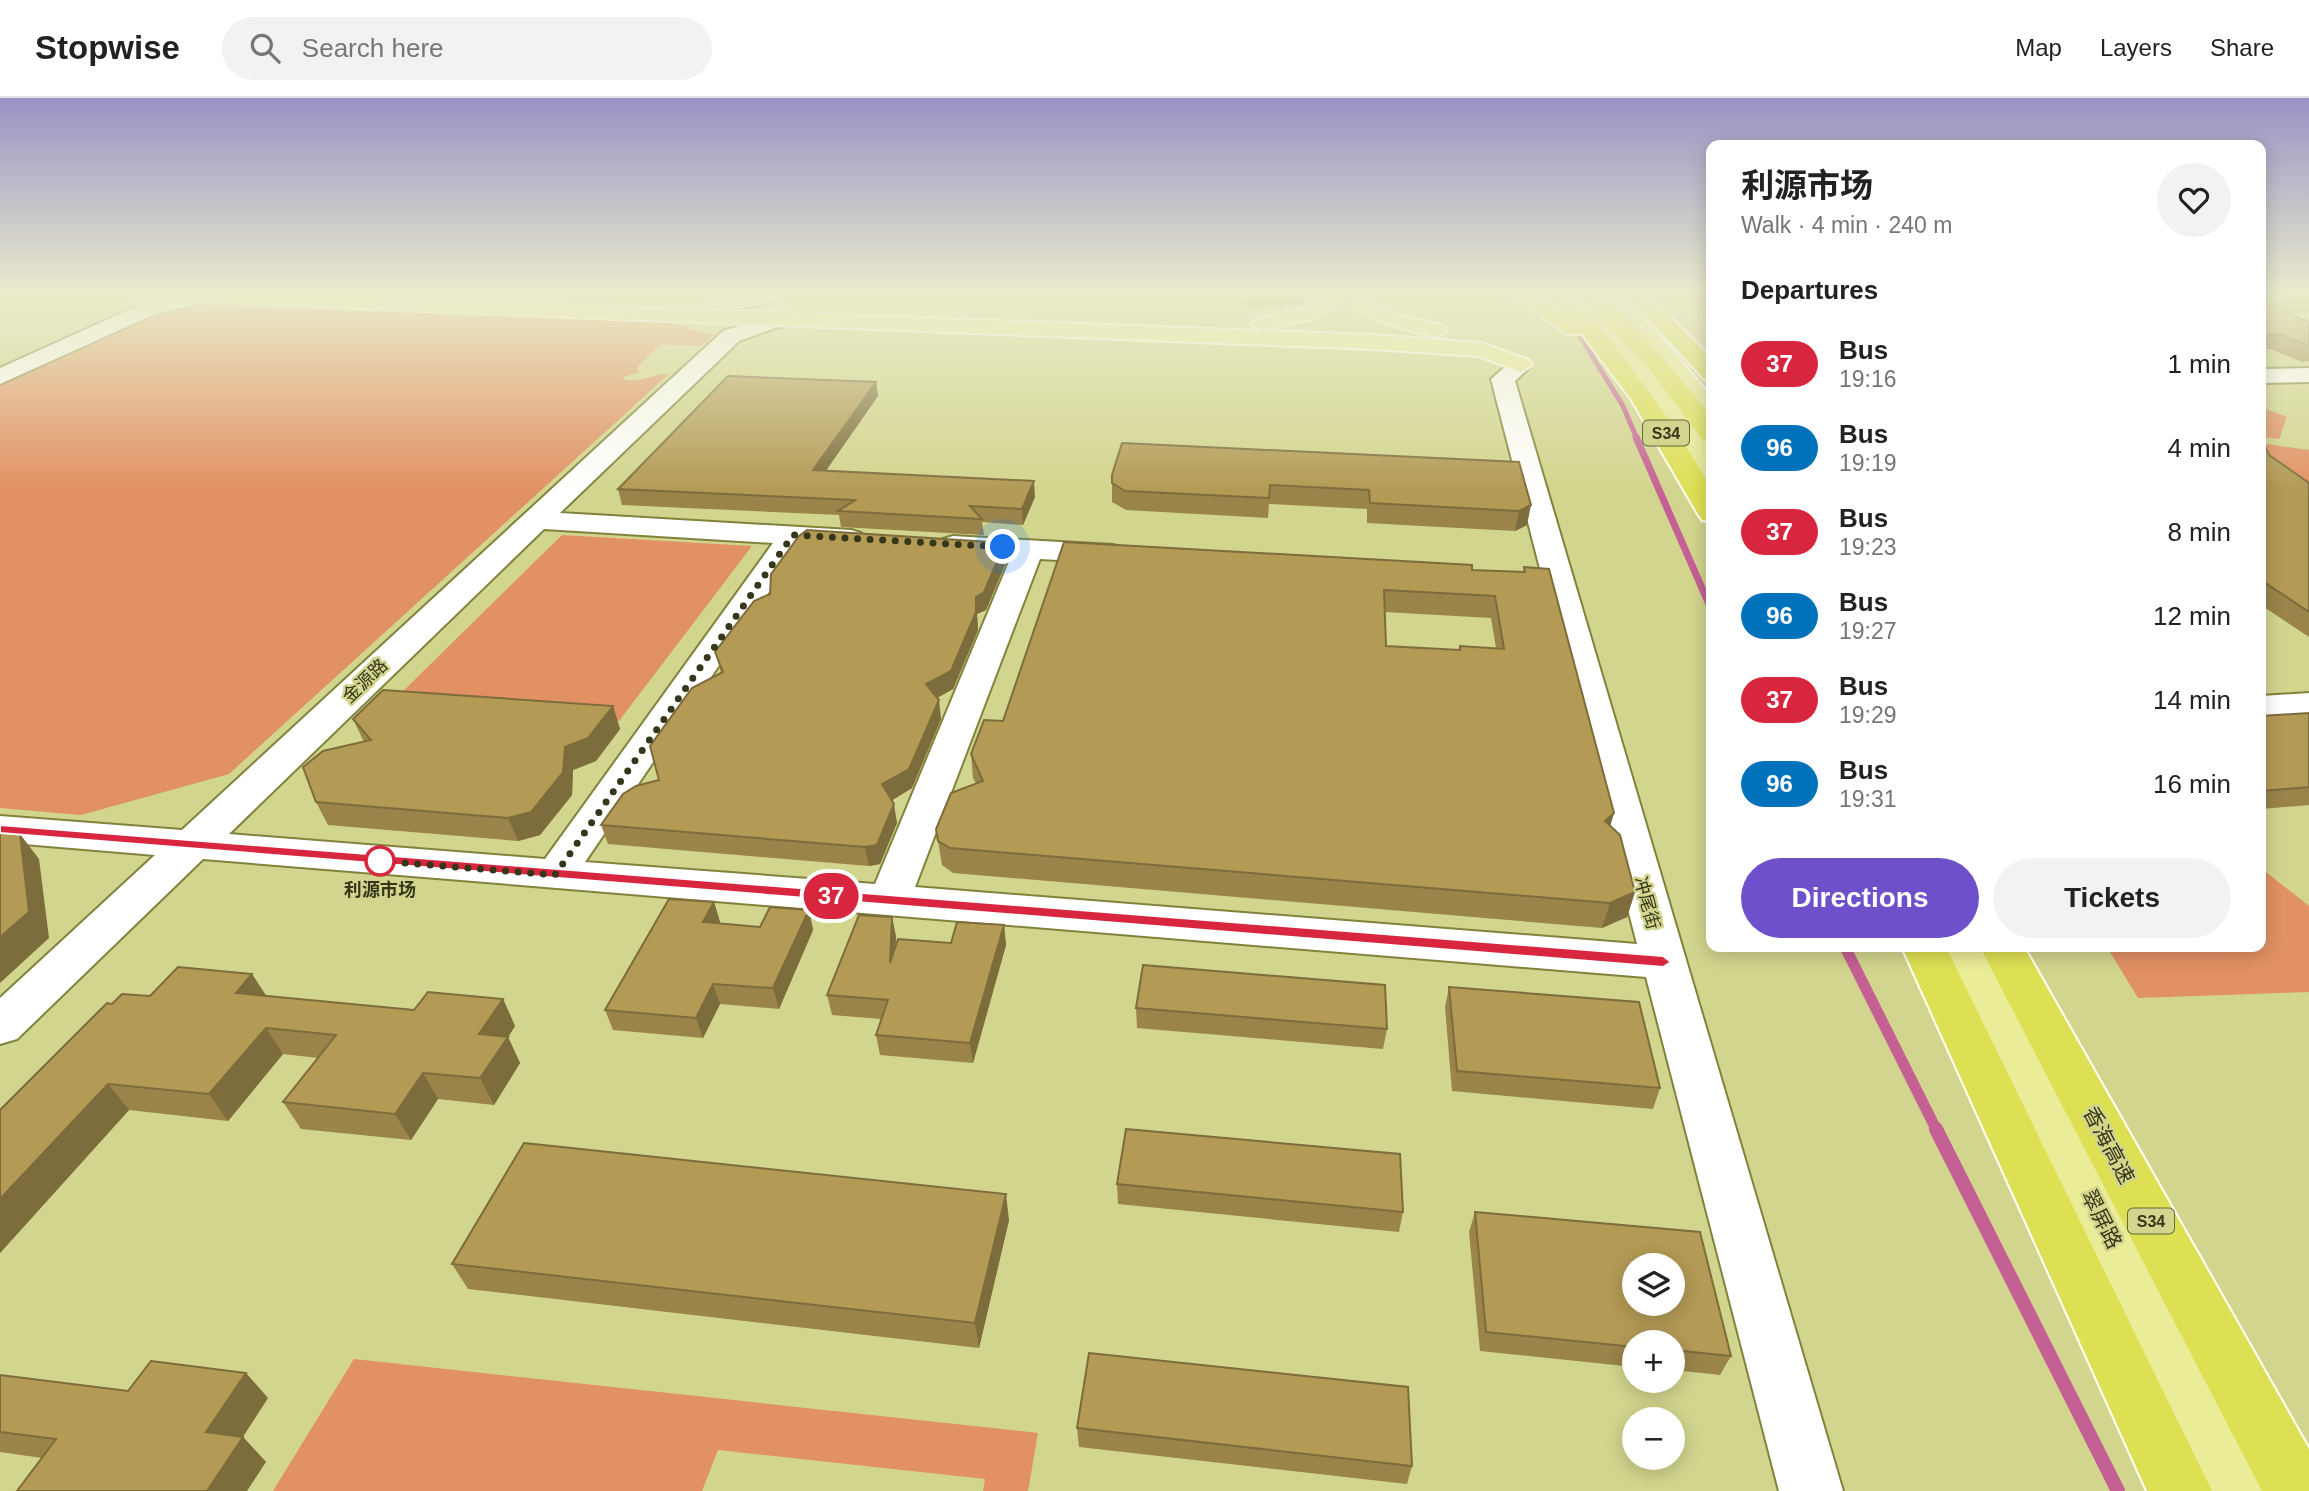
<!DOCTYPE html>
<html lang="en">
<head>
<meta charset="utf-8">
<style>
	body { margin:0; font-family:Arial,"Noto Sans SC",sans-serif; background:#f2f2f2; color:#222; height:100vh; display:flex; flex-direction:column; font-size:26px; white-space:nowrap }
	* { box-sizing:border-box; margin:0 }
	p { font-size:23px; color:#767676 }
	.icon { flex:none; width:38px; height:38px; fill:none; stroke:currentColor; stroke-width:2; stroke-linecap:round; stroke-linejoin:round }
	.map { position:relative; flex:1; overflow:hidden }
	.details { position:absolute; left:1706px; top:42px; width:560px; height:812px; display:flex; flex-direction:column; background:#fff; border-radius:14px; box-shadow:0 4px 18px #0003 }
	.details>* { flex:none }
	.badge { padding:0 14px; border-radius:23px; font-size:24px; line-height:46px }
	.fabs { position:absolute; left:1622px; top:1155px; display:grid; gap:14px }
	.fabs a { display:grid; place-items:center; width:63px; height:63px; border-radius:50%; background:#fff; box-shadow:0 4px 18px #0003; font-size:35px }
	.you { position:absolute; width:35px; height:35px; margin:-18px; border:5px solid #fff; border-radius:50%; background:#1a73e8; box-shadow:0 0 0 10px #1a73e833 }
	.map>.badge { position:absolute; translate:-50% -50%; box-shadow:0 0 0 4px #fff }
	h2 { padding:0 35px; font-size:26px; line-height:63px }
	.round { display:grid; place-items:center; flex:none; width:74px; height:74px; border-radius:37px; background:#f2f2f2 }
	.head { display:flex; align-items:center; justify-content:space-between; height:119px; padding:0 35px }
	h1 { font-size:33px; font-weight:700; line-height:52px }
	.primary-button { display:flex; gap:14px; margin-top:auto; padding:14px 35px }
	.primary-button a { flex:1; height:80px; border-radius:42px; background:#6e50ca; color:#fff; font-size:28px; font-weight:700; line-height:80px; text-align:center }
	.primary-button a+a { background:#f2f2f2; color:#222 }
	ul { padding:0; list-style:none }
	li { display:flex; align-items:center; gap:21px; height:84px; padding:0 35px }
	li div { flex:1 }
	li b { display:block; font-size:26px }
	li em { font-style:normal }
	li .badge { min-width:77px; font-weight:700; text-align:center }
	header { display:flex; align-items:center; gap:42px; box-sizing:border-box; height:98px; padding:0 35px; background:#fff; border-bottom:2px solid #e0e0e0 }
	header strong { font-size:33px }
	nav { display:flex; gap:38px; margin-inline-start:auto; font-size:24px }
	.search { width:490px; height:63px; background:#f2f2f2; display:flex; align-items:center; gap:18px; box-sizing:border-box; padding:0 24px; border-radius:38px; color:#767676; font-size:26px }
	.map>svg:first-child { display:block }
	.green { fill:#e19163 }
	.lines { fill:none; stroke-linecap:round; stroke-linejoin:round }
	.stream-far3 { stroke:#c56094; stroke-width:5 }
	.stream-far2 { stroke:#c56094; stroke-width:7 }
	.stream-far1 { stroke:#c56094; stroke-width:11 }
	.stream { stroke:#c56094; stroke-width:14 }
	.minor-casing { stroke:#81823c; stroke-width:4 }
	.major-casing { stroke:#fff; stroke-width:4 }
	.highway-casing { stroke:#fff; stroke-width:4 }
	.minor { fill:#fff; fill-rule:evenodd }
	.major { fill:#ebec98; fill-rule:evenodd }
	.highway { fill:#dee054; fill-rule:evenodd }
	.wall { fill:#9a8449; fill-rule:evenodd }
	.shaded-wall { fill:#7d6c3c }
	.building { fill:#b39a55; stroke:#7d6c3c; stroke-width:2; fill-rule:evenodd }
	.line { fill:#d7263d; stroke:#fff; stroke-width:2 }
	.walk { stroke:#36371a; stroke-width:7; stroke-dasharray:0 12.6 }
	.stop-dot { fill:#fff; stroke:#d7263d; stroke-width:3.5 }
	.labels { text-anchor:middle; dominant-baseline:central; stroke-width:5; stroke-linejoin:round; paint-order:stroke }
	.shield { fill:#d2d58d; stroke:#65663c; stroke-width:2 }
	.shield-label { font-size:16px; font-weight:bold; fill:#36371a }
	.street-label { font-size:18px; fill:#36371a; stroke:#d2d58d }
	.stop-label { font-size:18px; font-weight:bold; fill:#36371a; stroke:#d2d58d }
	.near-street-label { font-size:21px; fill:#36371a; stroke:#d2d58d }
</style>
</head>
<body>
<header>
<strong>Stopwise</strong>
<div class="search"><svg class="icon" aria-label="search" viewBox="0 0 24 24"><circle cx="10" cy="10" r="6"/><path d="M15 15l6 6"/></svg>Search here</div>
<nav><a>Map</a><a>Layers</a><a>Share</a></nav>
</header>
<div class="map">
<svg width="2309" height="1393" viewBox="0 0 2309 1393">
	<rect width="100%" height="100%" fill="#d2d58d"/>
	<path class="green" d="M205 206 672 225C687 228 698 235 713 237L702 248 661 246 637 269 639 274 624 279 623 281C638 286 654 275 669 276L229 676 81 717 0 710V287L148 219Z
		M2261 309 2287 319 2279 341 2261 339Z
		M2261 345 2309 352V389L2261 354Z
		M562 437 752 448 619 623 390 606Z
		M2261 770 2309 808V894L2138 900 2107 849H2261Z
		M354 1261 1038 1335 1028 1393H983L985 1381 718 1352 702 1393H273Z"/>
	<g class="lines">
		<path class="stream-far3" d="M1573 227 1623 308 1637 341"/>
		<path class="stream-far2" d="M1636 339 1712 513"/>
		<path class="stream-far1" d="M1845 849 1937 1033"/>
		<path class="stream" d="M1936 1031 2118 1393"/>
		<defs>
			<path id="minor" d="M134 198H154L155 204 181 198H217L214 202 153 217 0 286V270L135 209Z
				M736 198H783C775 207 720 216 712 206L715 202Z
				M796 214 803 216 806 220 803 224 775 230 739 243 560 415 851 432 861 435 866 441 861 447 851 450 801 447 585 764 875 786 1011 459 943 453 938 447 943 441 953 438 1113 447 1123 450 1128 456 1123 462 1113 465 1040 461 915 789 1637 846 1491 281 1513 262H1529L1532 267 1515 283 1843 1393H1779L1646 879 203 761 17 941 0 946V900L155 757 0 744V718L182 732 723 233 764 220ZM544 431 773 445 545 761 229 736Z
				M2309 270V284L2261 285V271Z
				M2309 595V617L2261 620V598Z"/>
			<path id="major" d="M185 198H346L1373 237 1481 245 1529 262 1532 267 1521 274 1478 258 1373 251 195 204Z
				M1328 198H1342L1345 202 1316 220 1262 232 1251 226 1255 222 1303 211Z
				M1561 198H1583L1638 253 1691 321 1712 352V381L1703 379 1640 285 1604 241Z
				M1595 198H1615L1656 233 1712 300V323L1703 321 1640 243Z
				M1362 201 1402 218 1444 228 1447 233 1436 239 1388 226 1355 211 1352 207 1355 203Z
				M1941 849H1985L2272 1393H2206Z"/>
			<path id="highway" d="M1515 198H1538L1561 213 1548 198H1569L1611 242 1674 329 1712 391V424L1702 422 1698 416 1631 301 1582 236H1567Z
				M1579 198H1601L1647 241 1712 319V344L1703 342 1647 268Z
				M1628 198H1649L1712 261V283L1704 281Z
				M1902 849H1946L2212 1393H2147Z
				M1980 849H2024L2309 1351V1393H2262Z"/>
		</defs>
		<use href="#minor" class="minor-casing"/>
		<use href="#major" class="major-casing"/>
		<use href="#highway" class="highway-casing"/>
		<use href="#minor" class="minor"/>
		<use href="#major" class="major"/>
		<use href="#highway" class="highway"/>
	</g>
	<path class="wall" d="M1012 198H1306L1305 207 1243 209 1242 205Z
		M1690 198H1712V214Z
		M2261 198H2309V214L2287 215 2309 224V263L2302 264 2271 251H2261Z
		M876 284 878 298 826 372 1035 399 1023 427 982 424 984 437 841 429 839 417 622 407 618 391Z
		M2261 350 2269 357 2309 385V539L2261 507Z
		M1519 364 1527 427 1515 433 1367 425V411L1269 406 1268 420 1126 412 1112 404V377Z
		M1064 444 1472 472 1523 474 1524 469 1614 715 1610 728 1635 794 1627 819 1602 830 953 775 942 767 936 731 976 685 973 680 971 656 1003 623ZM1385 514 1491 520 1496 550 1460 548 1459 552 1386 548Z
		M1005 445 1007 462 986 512 977 516 978 532 953 591 937 600 941 621 912 690 892 702 897 725 880 766 869 768 608 746 601 727 659 682 721 575 715 554Z
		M613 608 620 631 596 663 573 672 572 697 540 737 518 743 328 727 316 704 364 644 353 621Z
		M2309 615V707L2261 711V618Z
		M714 804 720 824 719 826 760 829 809 812 813 832 779 911 720 906 703 940 613 932 605 912Z
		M892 819 896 839 895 850 951 845 1004 827 1006 847 973 965 880 957 876 937 881 921 832 917 827 897Z
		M1449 889 1660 990 1653 1011 1452 993 1445 909Z
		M266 898 414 912 503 901 515 928 508 939 520 965 494 1007 438 1001 411 1042 301 1031 283 1004 318 960 283 956 228 1023 129 1012 0 1155V1012L112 906Z
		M1136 910 1387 931 1383 951 1137 930Z
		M1117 1086 1403 1114 1399 1134 1118 1106Z
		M1475 1114 1731 1258 1720 1277 1673 1272V1244H1634V1269L1480 1253 1469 1134Z
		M1009 1122 979 1250 468 1191 452 1166Z
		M0 1277 128 1293 268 1300 243 1339 266 1364 42 1360 0 1354Z
		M1077 1330 1412 1368 1407 1386 1079 1349Z"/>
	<path class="shaded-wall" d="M876 284 878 298 816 387 813 372Z
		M1034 383 1035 399 1023 427 1022 411Z
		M1531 407 1527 427 1515 433 1519 413Z
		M1005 445 1007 462 986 512 977 516 978 532 953 591 928 605 926 586Z
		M939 602 941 621 912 690 886 706 882 686Z
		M613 608 620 631 596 663 573 672 572 697 540 737 518 743 508 720 565 649Z
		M894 706 897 725 880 766 869 768 865 749Z
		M1614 715 1607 739 1605 723Z
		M20 736 39 761 49 840 0 885V839Z
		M1635 794 1627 819 1602 830 1610 805Z
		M714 804 720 824 709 844 703 824Z
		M809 812 813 832 779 911 773 890Z
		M892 819 896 839 893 885 890 865Z
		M1004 827 1006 847 973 965 970 945Z
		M252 876 269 902 236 895Z
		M713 886 720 906 703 940 696 920Z
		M503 901 515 928 508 939 520 965 494 1007 480 980 479 936Z
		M266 930 283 956 228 1023 209 996Z
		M423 975 438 1001 411 1042 395 1016Z
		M108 986 129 1012 0 1155V1101Z
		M1006 1096 1009 1122 979 1250 975 1225Z
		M246 1275 268 1300 230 1358 206 1334Z
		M243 1339 266 1364 247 1393H207Z"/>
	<path class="building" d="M2261 198H2309V201L2261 202Z
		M2261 204 2309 224V248L2279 236 2261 237Z
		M728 278 876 284 813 372 1034 383 1022 411 970 408 982 421 838 413 855 402 618 391Z
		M1122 345 1519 364 1531 407 1519 413 1370 405 1369 392 1270 387 1269 400 1125 393 1112 385V377Z
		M2261 350H2266L2269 357 2309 385V514L2261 482Z
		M807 432 1005 445 984 494 976 499V514L951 573 926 586 939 602 909 671 882 686 894 706 877 747 865 749 601 727 623 696 636 688 659 682 650 648 692 590 723 574 715 554 754 503 770 496 771 476 799 438Z
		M1064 444 1472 467V472L1525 474 1524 469 1549 471 1614 715 1605 723 1620 737 1635 794 1610 805 950 750 938 743 936 731 951 695 983 683 971 656 984 622 1003 623ZM1384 492 1495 498 1504 551 1460 548V552L1386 548Z
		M383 592 613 608 588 640 565 649 563 674 531 714 508 720 316 704 303 669 323 653 371 642 353 621Z
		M2309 615V689L2261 693V618Z
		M0 734 20 736 29 814 0 839Z
		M669 801 714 804 703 824 760 829 770 809 809 812 773 890 713 886 696 920 605 912Z
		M859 817 892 819 890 865 898 841 951 845 957 824 1004 827 970 945 876 937 888 902 827 897Z
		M1143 867 1385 887 1387 931 1136 910Z
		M178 869 252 876 236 895 414 912 428 894 503 901 479 936 508 939 480 980 423 975 395 1016 283 1004 336 937 266 930 209 996 108 986 0 1101V1012L107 905 112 906 122 896 150 898Z
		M1449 889 1639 904 1660 990 1457 973Z
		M1126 1031 1400 1056 1403 1114 1117 1086Z
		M524 1045 1006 1096 975 1225 452 1166Z
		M1475 1114 1700 1134 1731 1258 1673 1252V1244H1634V1249L1486 1234ZM1634 1167H1673V1206H1634Z
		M1089 1255 1408 1289 1412 1368 1077 1330Z
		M151 1263 246 1275 206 1334 243 1339 207 1393H17L56 1341 0 1334V1277L128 1293Z"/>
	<linearGradient id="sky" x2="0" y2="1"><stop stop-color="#9a92c6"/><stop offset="0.5" stop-color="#ebeccc"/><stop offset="1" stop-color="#ebeccc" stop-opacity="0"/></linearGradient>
	<rect width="2309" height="393" fill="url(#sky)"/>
	<path class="line" d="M0 727 1663 858 1671 864 1663 869 0 735Z"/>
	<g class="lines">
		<path class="walk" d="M380 763 555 777 793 437 1003 449"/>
	</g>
	<circle class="stop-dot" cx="380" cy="763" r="14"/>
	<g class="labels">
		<g class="shield">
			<rect x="1643" y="322.5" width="46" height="25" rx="5"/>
			<rect x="2128" y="1110.5" width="46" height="25" rx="5"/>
		</g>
		<g class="shield-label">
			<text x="1666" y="335">S34</text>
			<text x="2151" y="1123">S34</text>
		</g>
		<g class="street-label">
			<text transform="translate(365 583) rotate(-44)">金源路</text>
			<text transform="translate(1647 805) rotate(75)">冲尾街</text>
		</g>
		<g class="stop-label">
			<text x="380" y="792">利源市场</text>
		</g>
		<g class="near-street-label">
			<text transform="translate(2109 1047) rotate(62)">香海高速</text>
			<text transform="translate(2102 1121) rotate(63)">翠屏路</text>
		</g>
	</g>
</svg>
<div class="fabs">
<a><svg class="icon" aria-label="layers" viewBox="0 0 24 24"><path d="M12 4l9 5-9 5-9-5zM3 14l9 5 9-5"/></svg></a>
<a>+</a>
<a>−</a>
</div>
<div class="you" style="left:1003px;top:449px"></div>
<b class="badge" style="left:831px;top:798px;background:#d7263d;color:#fff">37</b>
<section class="details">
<div class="head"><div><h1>利源市场</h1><p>Walk · 4 min · 240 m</p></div><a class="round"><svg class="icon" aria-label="heart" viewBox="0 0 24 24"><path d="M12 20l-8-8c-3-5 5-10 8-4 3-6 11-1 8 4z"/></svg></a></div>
<h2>Departures</h2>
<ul>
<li><span class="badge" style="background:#d7263d;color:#fff">37</span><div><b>Bus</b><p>19:16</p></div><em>1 min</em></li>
<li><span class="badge" style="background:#0072bc;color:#fff">96</span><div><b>Bus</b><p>19:19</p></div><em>4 min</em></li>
<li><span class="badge" style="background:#d7263d;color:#fff">37</span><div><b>Bus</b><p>19:23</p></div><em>8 min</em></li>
<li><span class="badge" style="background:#0072bc;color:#fff">96</span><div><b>Bus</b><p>19:27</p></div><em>12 min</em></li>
<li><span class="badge" style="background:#d7263d;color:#fff">37</span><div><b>Bus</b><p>19:29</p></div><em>14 min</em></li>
<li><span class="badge" style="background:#0072bc;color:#fff">96</span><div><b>Bus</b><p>19:31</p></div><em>16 min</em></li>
</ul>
<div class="primary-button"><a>Directions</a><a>Tickets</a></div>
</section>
</div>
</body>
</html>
